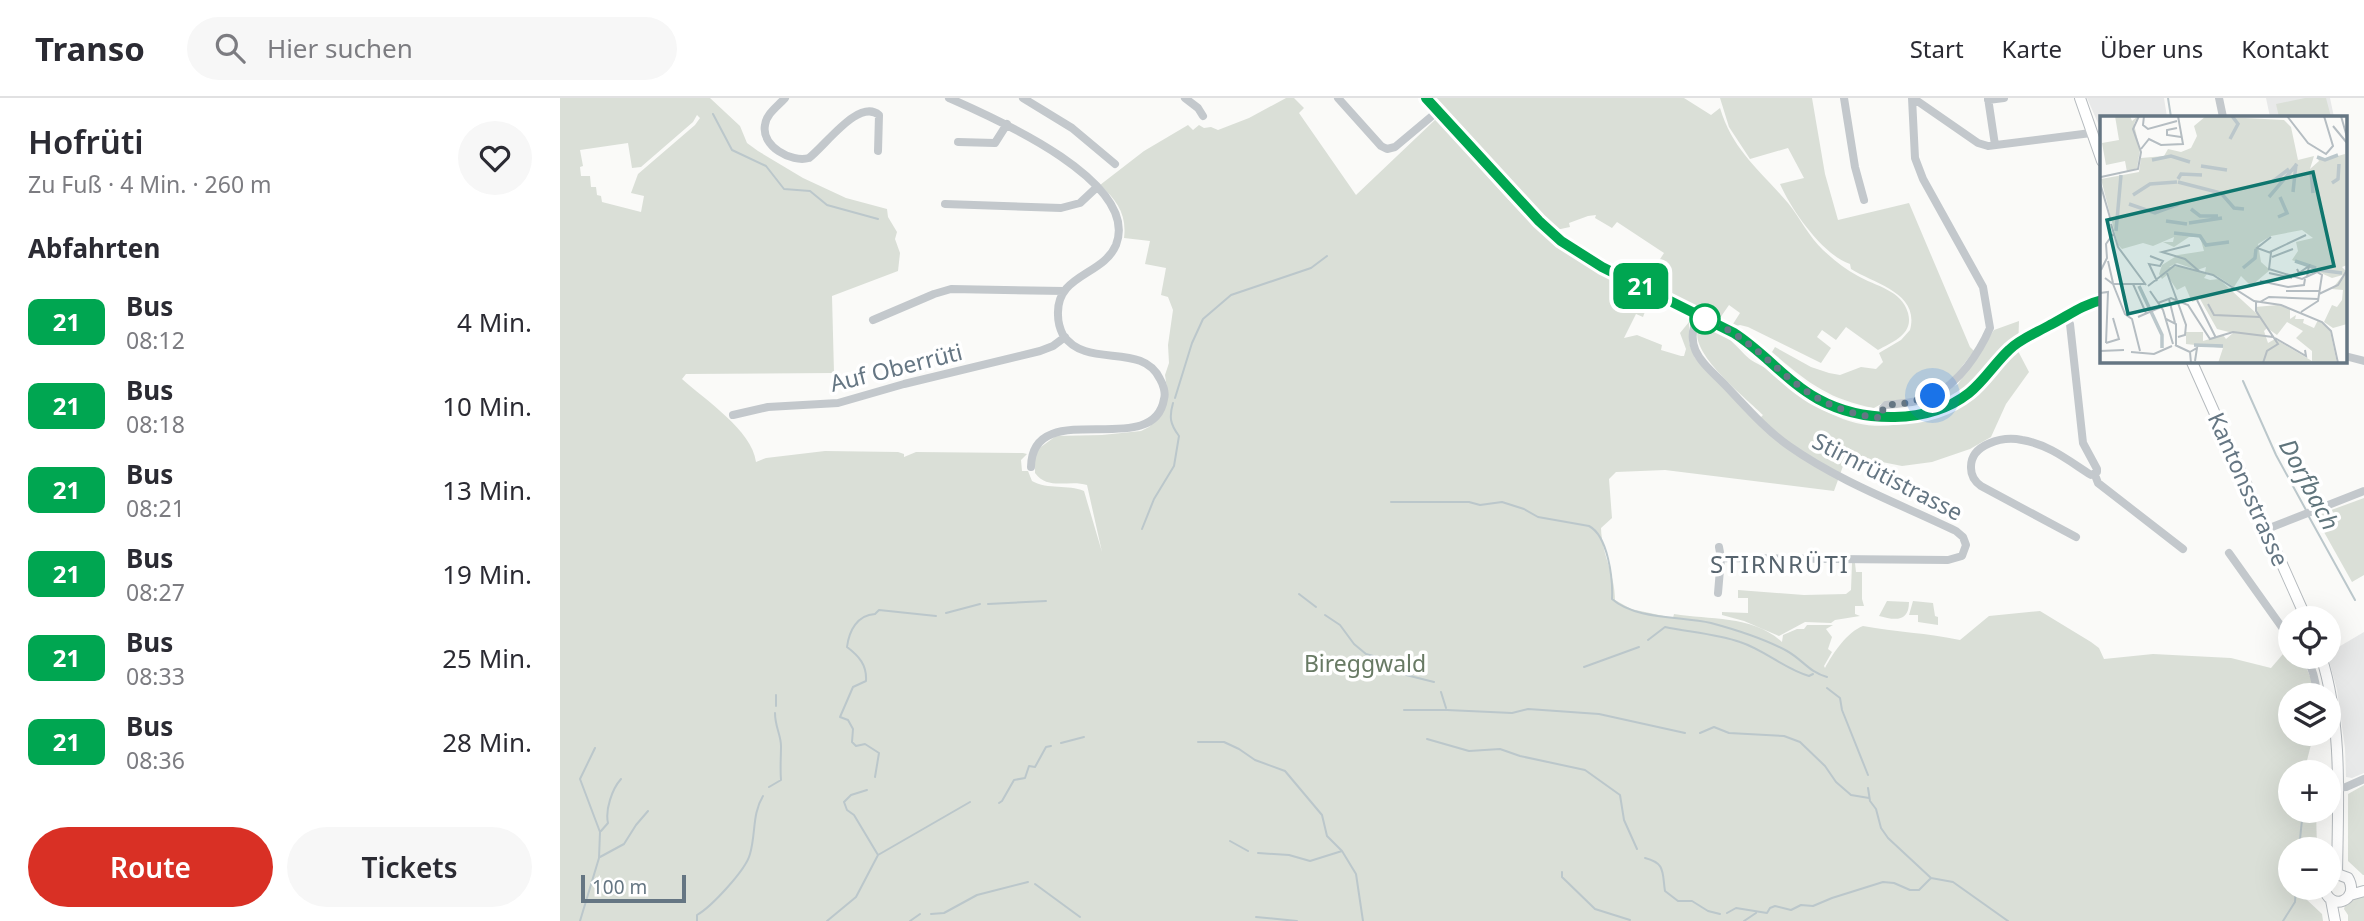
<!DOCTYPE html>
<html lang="de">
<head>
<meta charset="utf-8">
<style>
	body { margin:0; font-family:"Noto Sans",sans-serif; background:#f7f7f7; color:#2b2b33; height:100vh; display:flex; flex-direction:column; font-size:26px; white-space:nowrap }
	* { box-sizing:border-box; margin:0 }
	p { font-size:23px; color:#7c7c81 }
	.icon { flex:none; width:38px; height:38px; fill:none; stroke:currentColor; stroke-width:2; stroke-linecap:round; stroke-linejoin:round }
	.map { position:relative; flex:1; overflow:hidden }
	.panel { display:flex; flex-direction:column; background:#fff; width:560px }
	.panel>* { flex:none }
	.badge { padding:0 14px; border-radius:10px; font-size:24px; line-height:46px }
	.controls { position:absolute; left:1718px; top:508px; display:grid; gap:14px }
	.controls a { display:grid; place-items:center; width:63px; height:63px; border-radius:50%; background:#fff; box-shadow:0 7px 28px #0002; font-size:35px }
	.scale { position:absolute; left:21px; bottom:18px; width:105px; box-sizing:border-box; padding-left:7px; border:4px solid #657683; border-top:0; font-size:19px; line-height:24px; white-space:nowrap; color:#657683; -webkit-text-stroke:5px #fff; paint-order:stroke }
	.you { position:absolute; width:35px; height:35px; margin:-18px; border:5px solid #fff; border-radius:50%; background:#1a73e8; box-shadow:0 0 0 10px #1a73e833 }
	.map>.badge { position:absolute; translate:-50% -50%; box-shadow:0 0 0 4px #fff }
	h2 { padding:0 28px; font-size:26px; line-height:63px }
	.round { display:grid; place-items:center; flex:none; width:74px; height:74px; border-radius:37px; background:#f7f7f7 }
	.headline { display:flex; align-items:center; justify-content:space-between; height:119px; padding:0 28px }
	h1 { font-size:33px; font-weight:600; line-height:52px }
	.button { display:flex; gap:14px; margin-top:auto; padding:14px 28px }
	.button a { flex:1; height:80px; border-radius:42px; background:#d93025; color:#fff; font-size:28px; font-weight:600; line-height:80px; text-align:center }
	.button a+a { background:#f7f7f7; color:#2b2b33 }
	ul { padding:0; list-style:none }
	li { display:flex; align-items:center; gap:21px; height:84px; padding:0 28px }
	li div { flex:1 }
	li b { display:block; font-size:26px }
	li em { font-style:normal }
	li .badge { min-width:77px; font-weight:700; text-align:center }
	header { display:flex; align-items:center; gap:42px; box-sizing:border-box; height:98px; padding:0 35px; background:#fff; border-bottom:2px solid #e1e1e2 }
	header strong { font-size:33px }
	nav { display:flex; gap:38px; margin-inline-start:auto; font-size:24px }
	.search { width:490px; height:63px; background:#f7f7f7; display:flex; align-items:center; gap:18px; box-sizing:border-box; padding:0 24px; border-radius:38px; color:#7c7c81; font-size:26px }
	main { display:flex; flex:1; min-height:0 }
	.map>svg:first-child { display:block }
	.built { fill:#e8e9e9 }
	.green { fill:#dadfd7; fill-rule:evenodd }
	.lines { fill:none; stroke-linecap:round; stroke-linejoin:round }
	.stream { stroke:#bbc7cb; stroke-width:2 }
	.major-casing { stroke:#b5babe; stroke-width:12 }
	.minor { stroke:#c3c8cc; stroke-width:8 }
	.major { stroke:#fff; stroke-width:10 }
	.line-casing { stroke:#fff; stroke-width:16 }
	.line { stroke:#00a651; stroke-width:10 }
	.walk { stroke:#657683; stroke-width:7; stroke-dasharray:0 12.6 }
	.stop-dot { fill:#fff; stroke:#00a651; stroke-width:3.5 }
	.labels { text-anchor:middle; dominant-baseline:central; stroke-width:7; stroke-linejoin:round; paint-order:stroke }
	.street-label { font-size:23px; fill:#657683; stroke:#fff }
	.park-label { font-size:23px; fill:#687a64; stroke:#fff }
	.water-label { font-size:24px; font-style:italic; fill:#60757c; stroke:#fff }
	.neighbourhood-label { font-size:24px; letter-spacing:2px; fill:#57646e; stroke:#fff }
	.inset-river { fill:none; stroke:#bbc7cb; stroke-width:3.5 }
	.inset-road { fill:none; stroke:#b5bdc2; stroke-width:2 }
	.view { fill:#0f766e; fill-opacity:0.15; stroke:#0f766e; stroke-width:3.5 }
	.inset-edge { fill:none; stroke:#657683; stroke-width:3.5 }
</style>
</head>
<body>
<header>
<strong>Transo</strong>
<div class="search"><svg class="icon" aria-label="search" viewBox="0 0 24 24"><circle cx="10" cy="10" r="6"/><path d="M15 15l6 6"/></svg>Hier suchen</div>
<nav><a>Start</a><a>Karte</a><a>Über uns</a><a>Kontakt</a></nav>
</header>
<main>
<section class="panel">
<div class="headline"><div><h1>Hofrüti</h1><p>Zu Fuß · 4 Min. · 260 m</p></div><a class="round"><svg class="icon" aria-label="heart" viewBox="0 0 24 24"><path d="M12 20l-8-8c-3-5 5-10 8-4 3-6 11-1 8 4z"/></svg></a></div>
<h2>Abfahrten</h2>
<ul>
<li><span class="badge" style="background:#00a651;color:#fff">21</span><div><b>Bus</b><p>08:12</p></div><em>4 Min.</em></li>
<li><span class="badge" style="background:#00a651;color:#fff">21</span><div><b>Bus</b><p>08:18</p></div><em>10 Min.</em></li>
<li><span class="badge" style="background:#00a651;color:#fff">21</span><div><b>Bus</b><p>08:21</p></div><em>13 Min.</em></li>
<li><span class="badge" style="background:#00a651;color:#fff">21</span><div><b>Bus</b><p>08:27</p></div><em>19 Min.</em></li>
<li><span class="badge" style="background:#00a651;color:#fff">21</span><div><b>Bus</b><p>08:33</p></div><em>25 Min.</em></li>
<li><span class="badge" style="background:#00a651;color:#fff">21</span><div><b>Bus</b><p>08:36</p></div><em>28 Min.</em></li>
</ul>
<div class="button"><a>Route</a><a>Tickets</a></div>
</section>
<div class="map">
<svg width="1804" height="823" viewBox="0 0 1804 823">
	<rect width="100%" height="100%" fill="#fafaf8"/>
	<path class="built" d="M1527 0H1604L1607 19H1542L1541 32Z
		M1706 0H1770L1774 19H1710Z
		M1804 534V675L1792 680 1786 679 1785 650 1777 592 1768 559 1770 554Z"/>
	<path class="green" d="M0 0H150L180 28 187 45 198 53 243 80 286 100 327 111 328 119 337 134 335 141 340 155 338 173 272 198 274 275 126 276 122 281C145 302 192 332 196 364L206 360 265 353 338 354 344 356V359L356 354 463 355 467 356 461 362 462 373H468L472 383C488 392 508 386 524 393L542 454 527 387C510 381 488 393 475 375V360L478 351 496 338 542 337 581 333 589 329 601 317 608 297 605 277 609 265 608 247 613 212 608 199 601 197 606 170 585 166 590 143 564 140C567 117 557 102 540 87L584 53 628 27 633 32 639 27 644 30 651 29 658 32 689 20 726 0H734L744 10 739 15 796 97 877 20C913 60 953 113 996 146 1025 168 1058 183 1090 200L1083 219 1076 216 1064 240 1077 237 1102 247 1101 252 1121 258H1124L1126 251 1120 235 1129 224V245L1135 260 1197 323 1203 317C1186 300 1126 253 1139 229 1159 223 1179 253 1191 262 1197 266 1207 270 1214 275 1225 284 1235 294 1247 302 1261 312 1280 321 1296 325 1326 332 1353 325 1381 315L1368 302 1398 286 1434 232 1459 223 1458 253 1469 274 1446 306 1431 339 1410 351 1372 364 1342 368 1287 357 1274 393 1105 372 1056 374 1049 381 1052 420 1041 430C1042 458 1055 475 1055 502L1071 511 1113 520 1114 516C1150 522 1193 517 1222 544L1223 537 1237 531H1244L1247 527H1273L1266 531 1272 539 1268 551 1272 554 1264 568 1265 570C1273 555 1287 534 1303 528 1335 534 1368 535 1400 542L1429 518 1480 513 1531 544 1539 550 1544 561 1593 556 1671 560 1711 570 1730 548 1731 558H1738L1746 569 1758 597H1731V635H1754L1744 674H1731V712H1734L1735 714 1756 712 1757 751H1731V789H1744L1746 801 1762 816 1763 823H0ZM137 17 140 20 135 27 78 76 71 95 84 98 81 114 42 104 41 98 37 97 36 89H31L30 78H21L20 69 23 68 20 52 68 45 72 70 81 69 133 24Z
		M873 0H1124L1151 17 1160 10C1173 53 1200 72 1228 105 1240 120 1249 139 1263 152 1274 162 1285 171 1298 178 1315 188 1342 192 1348 215 1354 236 1333 244 1318 252L1286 229 1276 242 1262 232 1257 239 1271 250 1261 265 1188 229 1180 227 1176 228 1173 226 1180 215 1169 207 1160 220 1142 214 1070 178 1075 170 1091 175 1104 155 1057 124 1052 130 1035 120 1036 117 1028 118 1009 125 1010 129 996 132 978 116Z
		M1160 0H1252L1265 76 1278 122 1349 105 1410 249 1414 253 1389 285 1376 293 1350 302 1323 305 1314 310C1268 301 1247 284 1212 254L1215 249 1251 269 1269 275 1280 277 1301 269 1316 271 1323 264 1319 255 1341 242 1350 232C1360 195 1315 186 1291 171L1290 166C1263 157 1232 113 1220 86L1244 80 1228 50 1190 61 1169 29Z
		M1745 0H1766L1771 19H1719L1716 6Z
		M1804 400V477L1792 484 1755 418Z
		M1292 465H1295L1296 474H1302V501L1304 508H1295V516L1300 518 1275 522 1271 525 1245 524 1219 538 1184 523 1162 517V514L1188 515V500H1178V492L1244 497 1286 496 1291 492Z
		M1327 503 1349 504C1349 525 1334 522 1319 518Z
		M1353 503 1373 505 1375 518 1378 519V527L1358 524V517H1349Z
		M1804 687V777H1803L1788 763V696Z
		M1804 795V823H1788V817L1784 811C1786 801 1795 799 1804 795Z"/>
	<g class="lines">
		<path class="stream" d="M1608 0 1611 19
			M153 16 172 52 206 68 224 91 250 93 267 107 318 121
			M1683 283 1716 357 1746 412
			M615 300 632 245 643 221 671 197 751 170 767 158
			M831 404H909L920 407 942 404 964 411 978 419 1029 428C1048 438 1053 480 1052 501 1076 522 1121 518 1151 525 1177 532 1203 540 1227 553 1243 562 1249 574 1267 579
			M1748 417 1795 502
			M582 431 594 401 614 368 619 338C610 326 609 319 613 305
			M739 496 756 509
			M428 506 486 503
			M386 515 420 506
			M765 517 780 527 794 546 806 556 824 561 835 573
			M1088 542 1105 529C1129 534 1157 536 1180 544 1205 552 1224 571 1249 578L1253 576
			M1024 569 1079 549
			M846 577 874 584
			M1267 590 1280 600 1282 612 1308 677
			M881 594 886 610
			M216 608V597
			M844 612H887L952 615 968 611 1039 616 1125 635
			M1140 635 1154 629 1169 635 1224 638 1240 644 1265 668 1276 684 1291 697 1309 700
			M867 641 909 653 940 651 960 658 1025 672 1060 697 1064 722 1077 751
			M638 644H664L679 651 695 662 725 673 762 717 767 738 782 753 796 776 803 823
			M501 645 524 639
			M315 679 319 655 305 646 296 648 292 644 293 631 288 622 280 619 293 589 306 583C307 567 299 558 287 549 289 533 297 517 315 516L319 512 376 518
			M209 689 221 682C220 670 221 659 221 648 221 637 215 629 215 615
			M1308 690 1310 703 1316 711 1321 730 1328 740 1371 780
			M307 692 291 697 284 704 287 712 294 717 318 757
			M439 705 442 703 454 682 465 680 469 668 475 669 486 649 491 648
			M41 733 48 725C45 712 52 691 61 681
			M670 743 688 753
			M1739 751 1743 712
			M698 755 729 757 750 763 782 753
			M40 759 64 746 76 727 88 713
			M1085 760C1106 765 1102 775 1105 793L1118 803H1132L1148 813 1160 816
			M1002 774V779L1035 811 1070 822
			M475 786 520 819
			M1167 815 1176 810 1207 815 1210 810 1215 808 1231 812 1241 807 1253 808 1272 800 1323 784 1334 785 1350 792H1359L1371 780 1393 784 1448 823
			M371 816 384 815 417 797 468 784
			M696 819 737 823
			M20 823 39 760 40 734 20 681 35 650
			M137 823V817C151 809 186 772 190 756 196 735 192 716 203 698
			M267 823 296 799 318 757 410 704
			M350 823 360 816
			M1184 823 1196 815
			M1723 823 1735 804 1736 789"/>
		<defs>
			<path id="major" d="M1520 0 1542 63
				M1631 262 1746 520
				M1761 558C1783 627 1778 704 1777 776
				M1764 789C1769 815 1801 803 1788 780L1777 776 1769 779
				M1790 797 1804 793
				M1771 802 1775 823"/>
		</defs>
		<use href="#major" class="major-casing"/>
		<path class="minor" d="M225 0C218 8 206 16 205 27 201 48 231 65 249 60 266 47 299 0 319 17L318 53
			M389 0C432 19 581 83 556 147 543 178 496 176 498 217 498 224 500 231 503 237 527 272 582 243 600 281 603 286 606 295 604 301 594 364 472 296 471 369
			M463 0 512 30 555 66
			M625 0 638 10 643 18
			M778 0 821 48 827 51 835 49 878 13
			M866 0 979 123 1001 143 1042 169 1174 235C1204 254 1227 284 1258 301 1302 325 1368 327 1409 295 1424 284 1435 266 1449 252 1460 241 1476 235 1490 228 1508 218 1521 207 1542 202
			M1284 0 1295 69 1304 102
			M1353 0 1418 45 1428 48 1531 35
			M1428 0 1435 47
			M1659 0 1663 19
			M1428 2 1444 0
			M398 44 435 45 447 26
			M385 106 501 110 520 105 536 90
			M1138 217C1122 252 1144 265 1167 289 1186 309 1206 332 1229 348 1280 384 1340 406 1396 433L1403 439 1406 447 1402 458 1388 462 1161 460 1159 449
			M1505 218 1510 226 1523 345 1537 371V374L1531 377C1509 363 1488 346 1462 342 1443 338 1410 346 1411 370 1411 378 1414 383 1421 388L1516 439
			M313 222 374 196 391 191 504 193
			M1785 258 1804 263
			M173 317 208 309 278 305 344 286 480 253 493 248 505 239
			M1322 320 1323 310 1326 307C1342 305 1359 305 1374 297 1399 285 1419 255 1430 230L1423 189 1363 81 1355 60 1352 0
			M1535 377 1538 385 1623 451
			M1707 431 1804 393
			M1669 455 1731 542
			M1158 495 1161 460
			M1744 558C1752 568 1757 584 1756 597
			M1776 690 1786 689 1804 681"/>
		<use href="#major" class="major"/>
	</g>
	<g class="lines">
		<defs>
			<path id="line" d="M866 0 979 123 1001 143 1042 169 1174 235C1204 254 1227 284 1258 301 1302 325 1368 327 1409 295 1424 283 1435 265 1449 252 1460 241 1476 235 1490 227 1508 218 1521 207 1542 202"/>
		</defs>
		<use href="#line" class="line-casing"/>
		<use href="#line" class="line"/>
		<path class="walk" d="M1145 221C1187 236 1211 269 1246 293 1268 308 1296 318 1322 320L1323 310 1326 307 1342 306 1373 298"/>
	</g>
	<circle class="stop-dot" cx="1145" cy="221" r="14"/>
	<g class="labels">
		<g class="street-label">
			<text transform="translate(336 269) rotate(-14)">Auf Oberrüti</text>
			<text transform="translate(1328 378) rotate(27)">Stirnrütistrasse</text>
			<text transform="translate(1689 391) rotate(66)">Kantonsstrasse</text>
		</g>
		<g class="park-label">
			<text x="805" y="565">Bireggwald</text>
		</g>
		<g class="water-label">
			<text transform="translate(1750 386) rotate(62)">Dorfbach</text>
		</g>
		<g class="neighbourhood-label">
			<text x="1220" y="465">STIRNRÜTI</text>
		</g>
	</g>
	<g transform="translate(1540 18)">
		<rect width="247" height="247" fill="#fafaf8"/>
		<path d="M15 0H30L32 5 38 0 34 8 40 34 37 52 27 56 25 45 6 49 2 27 19 24ZM106 0 184 4 191 11 198 44 214 40 210 53 219 45 217 41 227 43 245 38 247 149 242 151 247 156V208L233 212 224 206 232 189 237 191 242 184 243 174 232 173 243 159 232 162 192 144 198 135 196 126 213 122 202 114 171 120 158 128 161 146 170 154 151 170 141 160 134 171 117 160 105 156 106 151 97 154 77 147 69 151 80 150 107 158 104 162 110 164 119 163 156 197 155 191 178 189 190 193V203L196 199 195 203H204L203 207 214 212 218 204 223 207 230 215 237 247H118L123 232 86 228V216H103V225L123 219 126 223 133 217 117 213 100 183 92 186 85 170 77 174 67 159 62 163 59 158 62 149 78 139 104 135 100 121H89L74 131 63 126H73L74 121 53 130 43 127 22 133 18 129 1 63 39 56 41 42 64 40 68 33 81 36 91 32 97 20 94 10ZM187 206 203 215 196 222 212 235V245L175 223 168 227 164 215 167 212 177 219Z" fill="#dadfd7" fill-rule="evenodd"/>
		<path class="inset-river" d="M130 23 138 8 132 0M217 41 225 44 238 39M52 44 71 40 90 46M101 50 127 54M211 55 213 77M78 63 81 58 102 59M78 66 121 77 134 92 144 93M172 66 189 53M232 67 238 63 239 48M193 76 196 48M33 79 50 68 77 66M169 81 197 48M29 88 55 97 79 88M91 93 100 100H118M178 101 187 97 180 81M66 105 87 108M89 107 122 102M16 115 21 59M74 117 100 120 106 129 129 126M195 145 216 152M143 152 155 142 156 133M219 154 242 157M39 170 62 219V232M94 229 123 230"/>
		<path class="inset-road" d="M44 0 43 9 48 13 77 5M187 0 208 27 226 38 233 30 224 0M241 0 247 21M233 10 247 27M77 12 67 14V19L81 21M41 33 49 23 61 29 83 28 78 0M1 61 38 53 41 36 33 13 39 0M0 67 11 105M11 108 18 131 46 169M171 121 157 132 171 137 169 153 202 163 217 156 222 159 218 185 201 196M90 129 62 136 85 143 99 155M170 136 206 119M50 140 63 145 60 150 49 148 57 165M172 141 193 133M8 145 13 167M197 153 199 157 209 150 207 161M1 154 7 142 6 128 13 118M67 157 86 209 85 219 78 221M169 157 192 162M5 162 13 168H45M160 165 188 171 204 169 205 163M13 168 25 198 32 203 40 235M33 168 46 197M48 170 75 149 113 159 154 185 181 189 222 206 231 215 238 247M50 175 63 194 73 228M186 175H220M0 177 8 176 6 227M219 178 238 169 247 154M69 183 75 207M97 184 116 222M156 186V195L178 228 167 235 163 247M160 186 169 181 218 183M58 187 71 182 88 189 110 223 133 216 173 221M108 188 114 199 160 201M38 201 61 191M66 203 76 208V229M175 222 206 240 205 234M6 227 19 223 13 202M75 229 90 236 91 247M0 235 24 234M31 236 54 238 72 230M90 236 97 232 95 245"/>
		<path class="view" d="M213 56 234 150 28 198 7 104Z"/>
		<rect width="247" height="247" class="inset-edge"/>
	</g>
</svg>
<div class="controls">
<a><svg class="icon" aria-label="locate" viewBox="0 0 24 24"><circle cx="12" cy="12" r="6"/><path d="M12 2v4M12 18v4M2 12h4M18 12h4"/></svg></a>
<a><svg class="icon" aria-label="layers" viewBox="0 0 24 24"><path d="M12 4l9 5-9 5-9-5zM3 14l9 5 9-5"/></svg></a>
<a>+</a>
<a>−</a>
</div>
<div class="scale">100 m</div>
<div class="you" style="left:1373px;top:298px"></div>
<b class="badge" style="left:1081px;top:188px;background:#00a651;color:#fff">21</b>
</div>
</main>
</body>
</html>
